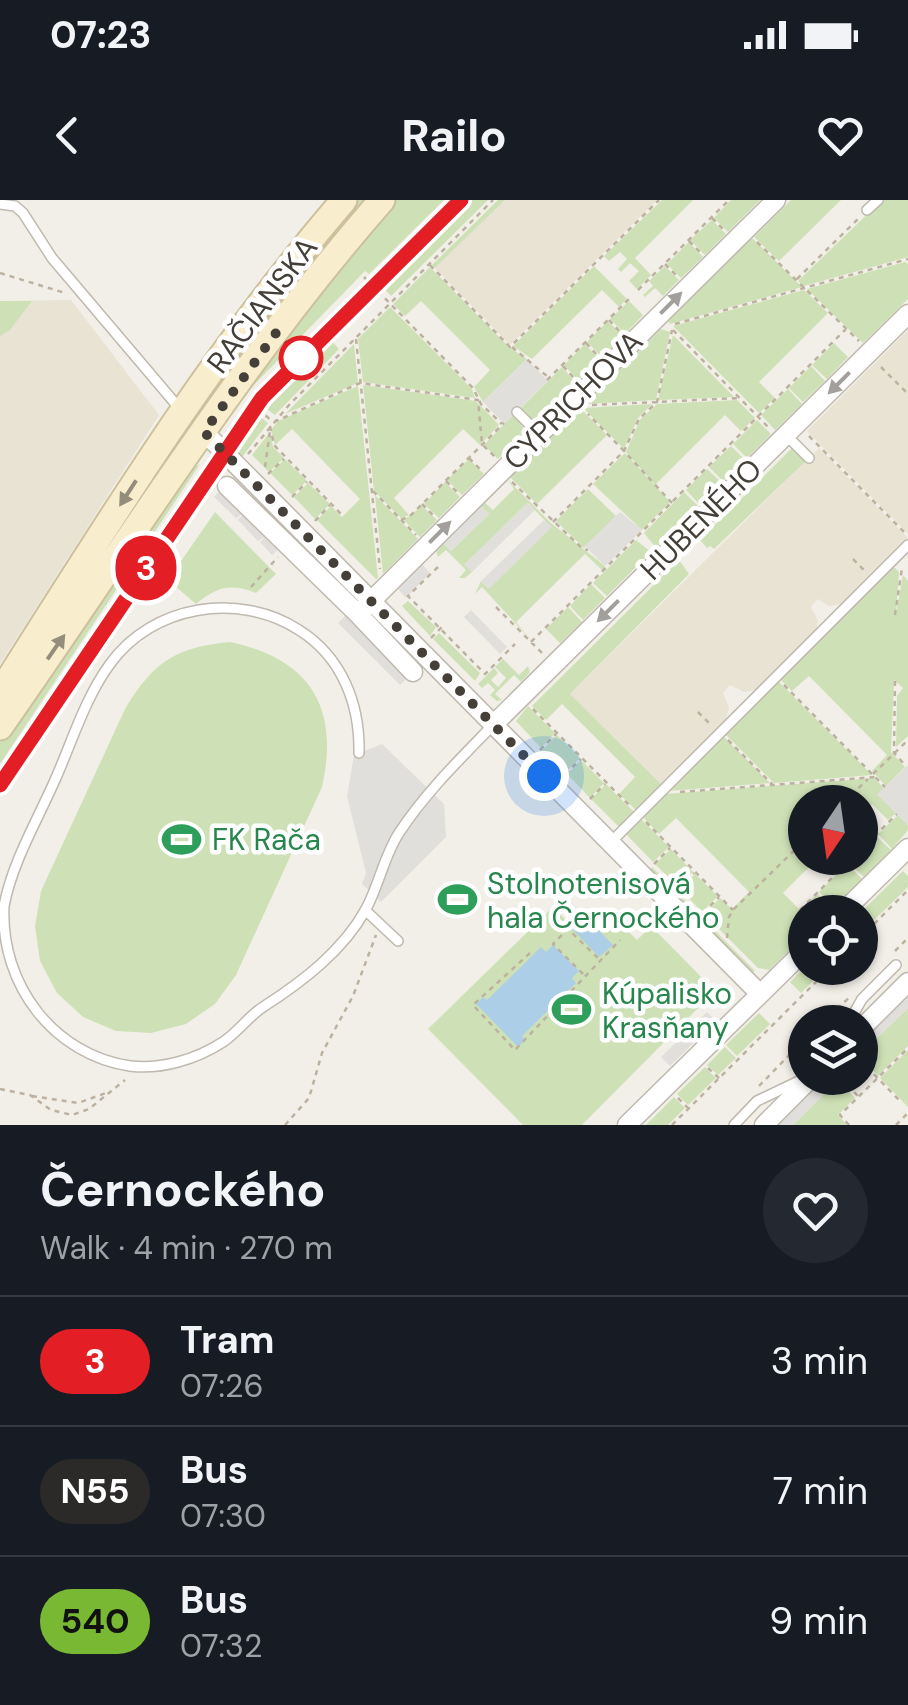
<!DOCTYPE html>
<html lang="en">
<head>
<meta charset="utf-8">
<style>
	body { margin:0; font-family:"DM Sans",sans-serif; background:#242831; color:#f1f3f6; height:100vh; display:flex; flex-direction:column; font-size:38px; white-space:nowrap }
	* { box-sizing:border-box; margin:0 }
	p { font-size:32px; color:#9ea1a6 }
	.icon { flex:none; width:55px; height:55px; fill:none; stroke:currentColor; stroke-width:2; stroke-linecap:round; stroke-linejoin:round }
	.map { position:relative; height:925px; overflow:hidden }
	.panel { display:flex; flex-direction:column; background:#171b24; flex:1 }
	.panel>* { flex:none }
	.badge { padding:0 20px; border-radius:32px; font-size:35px; line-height:65px }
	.needle { width:65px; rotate:193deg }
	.tools { position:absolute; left:788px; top:585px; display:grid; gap:20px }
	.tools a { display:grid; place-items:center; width:90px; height:90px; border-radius:50%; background:#171b24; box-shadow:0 2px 8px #0004; font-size:50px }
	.you { position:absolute; width:50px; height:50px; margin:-25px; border:8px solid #fff; border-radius:50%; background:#1a73e8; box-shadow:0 0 0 15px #1a73e833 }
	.map>.badge { position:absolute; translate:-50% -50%; box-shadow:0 0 0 5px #fff }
	.round { display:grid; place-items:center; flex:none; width:105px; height:105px; border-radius:52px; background:#242831 }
	.headline { display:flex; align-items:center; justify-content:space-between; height:170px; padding:0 40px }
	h1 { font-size:48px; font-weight:700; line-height:75px }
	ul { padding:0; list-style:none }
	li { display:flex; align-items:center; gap:30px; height:130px; padding:0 40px; border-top:2px solid #363941 }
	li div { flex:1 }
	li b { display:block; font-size:38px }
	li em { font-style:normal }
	li .badge { min-width:110px; font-weight:700; text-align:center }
	.status { display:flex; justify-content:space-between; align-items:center; height:70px; padding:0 50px; background:#171b24; direction:ltr }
	.status svg { height:28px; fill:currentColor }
	header { display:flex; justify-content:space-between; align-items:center; height:130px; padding:0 40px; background:#171b24; font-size:45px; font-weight:700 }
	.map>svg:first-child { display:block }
	.education { fill:#e9e3d4 }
	.green { fill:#cee1b6 }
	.parking { fill:#e1dfdc }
	.water { fill:#accfe7 }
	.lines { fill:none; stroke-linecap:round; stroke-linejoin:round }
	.service-casing { stroke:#bfb9af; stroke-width:12 }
	.minor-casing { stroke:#bfb9af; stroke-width:21 }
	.secondary-casing { stroke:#ccc09d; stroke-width:29 }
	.path { stroke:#bcb29f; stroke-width:2.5; stroke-dasharray:5 5; stroke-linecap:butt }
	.service { stroke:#fff; stroke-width:9 }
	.minor { stroke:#fff; stroke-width:18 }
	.secondary { stroke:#f8edcc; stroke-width:25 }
	.tram { stroke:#969696; stroke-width:2.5 }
	.oneway { fill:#a29f9c }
	.oneway2 { fill:#958d7b }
	.line-casing { stroke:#fff; stroke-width:22 }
	.line { stroke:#e31e24; stroke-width:15 }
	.walk { stroke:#443f38; stroke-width:10; stroke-dasharray:0 18 }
	.stop-dot { fill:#fff; stroke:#e31e24; stroke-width:5 }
	.labels { text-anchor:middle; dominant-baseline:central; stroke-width:9; stroke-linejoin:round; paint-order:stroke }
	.street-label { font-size:30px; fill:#443f38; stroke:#fff }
	.leisure-label { font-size:30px; fill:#27864d; stroke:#fff; text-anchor:start }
</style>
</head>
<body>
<div class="status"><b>07:23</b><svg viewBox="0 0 49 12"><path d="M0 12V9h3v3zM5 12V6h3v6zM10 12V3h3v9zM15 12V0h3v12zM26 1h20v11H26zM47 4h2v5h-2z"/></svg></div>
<header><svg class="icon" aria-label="back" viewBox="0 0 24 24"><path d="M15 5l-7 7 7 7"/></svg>Railo<svg class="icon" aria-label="heart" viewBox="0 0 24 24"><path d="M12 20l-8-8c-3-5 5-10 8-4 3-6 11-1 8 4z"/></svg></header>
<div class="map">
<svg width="908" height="925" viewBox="0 0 908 925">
	<rect width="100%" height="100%" fill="#f2efe8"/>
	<path class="education" d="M505 0H657L510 145 435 68Z
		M71 100 159 215 0 464V101Z
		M908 130V334L807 231Z
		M819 248 908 338 841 404 829 406 818 399 814 403 811 407 818 421 816 430 756 490 744 492 730 485 723 493 729 508 726 519 661 584 570 494Z"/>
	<path class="green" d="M356 0H371L229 181 220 174Z
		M394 0H444L369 74 365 71 247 192 245 190Z
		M467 0H488L391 96 381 85Z
		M498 0H505L435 68 432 65Z
		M662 0H693L635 58 651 75 637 89 629 81 639 71 630 63 621 72 618 69 627 59 620 52 609 61 604 56Z
		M731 0H760L728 32 714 18Z
		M791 0H841L779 61 754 37Z
		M882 0H908V57L804 86 798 81Z
		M712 20 726 34 705 55 690 40Z
		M752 38 802 87 670 124 668 121Z
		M689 42 703 57 681 78 667 64Z
		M905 62 908 64V99L863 143 807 89Z
		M594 66 627 99 619 107 602 90 532 159 513 146Z
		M665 66 679 80 663 96 655 88 645 97 643 95 653 86 649 81Z
		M430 67 509 147 527 159 483 202 474 187 490 170 421 101 405 116 393 104Z
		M804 90 828 113 759 182 775 198 759 213 673 126Z
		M0 101H32L10 130 0 136Z
		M629 101 643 115 625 134 610 119Z
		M390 107 472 189 475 198 363 182 358 139Z
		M608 121 623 136 602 157 587 142Z
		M661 129 670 132 656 200 585 204Z
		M673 135 734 197 658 200Z
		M330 139 339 149 275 215 264 207Z
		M834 143 848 157 827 179 812 165Z
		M354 144 358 183 285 214 292 207Z
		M585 144 599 159 578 180 564 165Z
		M811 166 825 181 803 202 789 188Z
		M562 167 576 182 534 222 520 209Z
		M363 185 476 201 499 225 480 245 463 229 394 298 409 315 401 318 374 291Z
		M358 186 378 378 376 379 317 320 331 306 342 317 360 299 292 229 275 245 271 230 278 221Z
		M788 189 802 204 775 230 761 215Z
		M737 200 755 218 741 231 725 215 655 285 626 252 640 220 657 204Z
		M652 204 638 218 624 249 583 208Z
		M580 208 607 235 537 304 510 277Z
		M257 214 268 223 242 257 232 248Z
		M513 215 526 231 498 259 484 245Z
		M757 220 771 234 747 258 733 244Z
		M270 232 273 247 284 258 269 272 252 255Z
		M731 246 745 260 723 281 709 267Z
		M792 248 806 261 714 349 710 346 707 348 700 340Z
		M625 253 670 302 642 330 593 284Z
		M285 259 307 281 292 295 270 273Z
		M469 259 484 274 462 295 447 280Z
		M200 264 0 564V542L181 279 187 271Z
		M707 269 722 283 700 305 686 290Z
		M508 280 551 323 605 366 602 370 585 354 516 422 531 440 482 387 475 394 481 381 488 388 551 327 528 303 465 364 472 372 465 378H459L466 370 446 350 438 357 436 351 443 343 451 351 489 314 481 306 485 303 493 310 514 289Z
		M445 282 460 297 439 318 424 304Z
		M308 283 330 304 315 319 294 297Z
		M588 289 616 316 584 348 556 321Z
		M684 292 698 306 656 348 644 333Z
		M375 295 418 339 383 374Z
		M422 306 437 320 420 337 404 320Z
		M215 312 276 374 256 393C230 383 217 387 196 404L168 380Z
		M636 340 651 352 607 396 593 383Z
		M679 360 689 374 570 494 661 584 636 610 619 594 635 577 562 504 546 520 532 506Z
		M894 367 899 372 896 415 903 375 908 381V536L896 547 897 496 903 488 894 480 891 552 905 567 886 586 872 571 887 555 809 476 792 491 780 479Z
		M591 384 605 398 583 420 570 406Z
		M408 401 436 427 430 436 402 406Z
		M568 407 582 422 560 443 546 429Z
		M439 433 480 473 475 481 433 439Z
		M230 442C310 459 340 507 322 587L236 775 215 804 186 824 151 833 116 831 83 817 57 793 40 761 35 726 41 691 125 509C153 462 176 447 230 442Z
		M503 459 519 475 528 466 530 472 521 482 514 475 495 494 502 500 497 501 490 495 495 490 488 483 482 488 478 484 494 468 498 473 491 480 498 487 506 478 495 467Z
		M778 481 872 575 774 583 725 534Z
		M528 506 555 533 541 548 516 521Z
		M557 535 580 558 565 573 542 550Z
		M723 536 770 583 668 591Z
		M581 560 604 583 590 598 567 574Z
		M874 578 884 588 878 595 896 613 888 620 872 604 860 616V602H805V658H818L783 693 800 710 817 694 832 708 828 712H805V735L769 770 758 768 704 714 720 698 732 709 749 692 676 618 659 634 643 617 665 594Z
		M606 584 634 612 619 627 591 599Z
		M898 615 908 625V630L892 649 878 634Z
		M641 619 669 647 653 662 626 634Z
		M876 636 891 650 864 677 849 663 860 658V652Z
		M671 649 693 672 678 687 655 664Z
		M847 664 862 679 834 707 819 692Z
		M652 667 755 771 752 773 650 670Z
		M903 671 908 676V687L869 725 860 713Z
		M695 674 718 696 702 712 680 689Z
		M553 707 568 722 584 707 608 731 618 721 637 740 651 726 715 791 582 925H523L428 829Z
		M805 767 826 768 801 793 790 782Z
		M908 808V846L878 876 860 855Z
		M759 813 770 824 737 856 726 845Z
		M725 847 736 858 718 875 707 865Z
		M908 850V907L880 878Z
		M705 867 716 878 688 905 677 894Z
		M829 878H836L855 898 838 915 847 925H793L822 896 817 889Z
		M674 897 685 908 668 925H646Z"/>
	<path class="parking" d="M527 159 548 181 504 224 483 202Z
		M235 275 358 399 353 404 416 469 400 485 338 423 348 413 282 346 272 355 260 342 266 336 258 341 238 320 244 313 236 318 214 297Z
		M527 303 535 310 472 372 464 365Z
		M481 306 489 314 451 351 443 343Z
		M620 312 642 330 605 366 585 346Z
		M544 320 552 327 489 389 481 381Z
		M422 364 430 373 406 398 398 389Z
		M471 410 507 447 500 454 464 417Z
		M382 544 444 604 446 637 381 702 362 684 366 673 347 596 354 555Z
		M908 565V625L877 594Z
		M908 789V808L860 855V837Z
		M707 812 716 821 670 866 661 857Z
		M812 884 823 895 793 925H770Z"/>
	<path class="water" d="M584 715 613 745 599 757 571 728Z
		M553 745 579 771 572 778 576 783 522 836 525 840 518 847 476 804 483 797 487 800 541 747 546 752Z"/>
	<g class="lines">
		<defs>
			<path id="service" d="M0 4 15 6 23 13 52 58 180 209
				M867 10 878 0
				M517 212 539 234
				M786 235 809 258
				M359 553C360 504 342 457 299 430 239 391 152 405 110 464 85 498 72 542 55 580 37 621 12 663 4 706 0 786 55 855 130 866 161 870 197 859 223 842 238 832 249 816 263 807 302 782 343 751 366 709 379 685 384 656 399 633 425 593 461 558 493 525
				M610 643 908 345
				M365 710 398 741
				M849 822 862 799 896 765
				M734 925 757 901 801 880"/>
			<path id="minor" d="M204 232 760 794
				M227 286 358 414
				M413 472 358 414 776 0
				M493 525 908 114
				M843 712 908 648
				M860 830 908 782
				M627 925 805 750
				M764 925 811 878"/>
			<path id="secondary" d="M0 493C107 324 213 152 344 0
				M0 527C124 350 239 163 382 0"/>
		</defs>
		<use href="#service" class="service-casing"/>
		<use href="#minor" class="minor-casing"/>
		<use href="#secondary" class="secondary-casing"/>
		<path class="path" d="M712 18 724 30
			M689 41 701 53
			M757 42 859 141
			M665 64 677 76
			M430 65 510 147 659 0
			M0 73 65 93
			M364 77 473 188 481 204 502 224
			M797 79 859 18
			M638 90 729 0
			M609 120 621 133
			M675 124 908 59
			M673 130 769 228
			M356 139 380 369
			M586 143 598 156
			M512 147 548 177
			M563 166 575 179
			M881 167 908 194
			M547 180 629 99
			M250 203 271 220
			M592 205 740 198
			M274 222 360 183 478 200 482 244 495 257
			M270 226 274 245 343 316
			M809 236 906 334
			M248 254 289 205 493 0
			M469 258 481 270
			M265 267 270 231
			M268 274 284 259
			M446 281 458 293
			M512 282 583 349 588 350
			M373 291 416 335
			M292 297 307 282
			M672 303 624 251 639 219 657 202 672 130
			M422 304 434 316
			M401 320 410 316 504 223
			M315 321 330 305
			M553 322 624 251 588 214
			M853 359 866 372
			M438 367 408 396 485 474 515 444
			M251 387 278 357
			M496 407 543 454
			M895 415 902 368
			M431 438 442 427
			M531 442 846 129
			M895 481 894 553 906 566
			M784 485 885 587
			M533 509 630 606
			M698 512 711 525
			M728 540 772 584
			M540 550 556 534
			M565 574 581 559
			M873 574 908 540
			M680 592 875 577
			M590 599 605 584
			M844 602 868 579
			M646 622 733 710
			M860 650 897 614
			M654 664 670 648
			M679 688 694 673
			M800 710 852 658
			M703 713 719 697
			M861 721 871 731
			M727 738 729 717 733 710 805 640
			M860 738 908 690
			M895 751 908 738
			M530 753 473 805 515 850 620 740
			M583 774 553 744 568 729 599 759
			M822 822 850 797
			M860 860 902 903
			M708 868 721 880
			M840 878 859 897
			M759 886 805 839
			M0 889 30 895 51 910 72 915 89 909 125 880
			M32 896 78 903 106 893
			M678 898 691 911
			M285 925 309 898 322 853 353 796 376 735
			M672 925 830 768
			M849 925 840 915 908 848
			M896 925 908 913"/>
		<use href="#service" class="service"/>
		<use href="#minor" class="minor"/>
		<use href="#secondary" class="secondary"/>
		<path class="tram" d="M0 585 262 198 461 0"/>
	</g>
	<defs><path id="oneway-solid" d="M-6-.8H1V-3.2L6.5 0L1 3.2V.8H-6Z" transform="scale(2.5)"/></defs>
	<g class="oneway">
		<use href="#oneway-solid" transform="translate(671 103) rotate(-45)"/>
		<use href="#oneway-solid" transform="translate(839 183) rotate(135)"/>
		<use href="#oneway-solid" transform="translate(440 332) rotate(-45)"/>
		<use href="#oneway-solid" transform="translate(608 411) rotate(135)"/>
	</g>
	<g class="oneway2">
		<use href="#oneway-solid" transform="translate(128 293) rotate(123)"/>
		<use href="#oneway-solid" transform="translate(56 447) rotate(-55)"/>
	</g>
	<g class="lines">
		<defs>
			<path id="line" d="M0 585 262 198 461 0"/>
		</defs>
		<use href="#line" class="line-casing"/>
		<use href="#line" class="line"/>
		<path class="walk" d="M301 158 276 133 204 232 544 576"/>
	</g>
	<defs>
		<symbol id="stadium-bare" viewBox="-9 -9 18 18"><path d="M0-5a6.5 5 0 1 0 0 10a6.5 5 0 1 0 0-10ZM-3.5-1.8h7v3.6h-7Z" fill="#2e9e5b" stroke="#fff" stroke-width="2.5" paint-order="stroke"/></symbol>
	</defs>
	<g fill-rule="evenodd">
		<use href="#stadium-bare" x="154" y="612" width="55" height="55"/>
		<use href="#stadium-bare" x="430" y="672" width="55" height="55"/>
		<use href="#stadium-bare" x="544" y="782" width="55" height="55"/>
	</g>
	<circle class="stop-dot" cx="301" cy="158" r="20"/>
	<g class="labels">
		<g class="street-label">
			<text transform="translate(262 105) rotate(-53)">RAČIANSKA</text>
			<text transform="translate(573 200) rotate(-45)">CYPRICHOVA</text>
			<text transform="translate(701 319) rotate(-45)">HUBENÉHO</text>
		</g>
		<g class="leisure-label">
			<text x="212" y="639">FK Rača</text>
			<text x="487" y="683">Stolnotenisová<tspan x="487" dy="34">hala Černockého</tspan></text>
			<text x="602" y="793">Kúpalisko<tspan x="602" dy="34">Krasňany</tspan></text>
		</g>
	</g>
</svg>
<div class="tools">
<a><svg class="needle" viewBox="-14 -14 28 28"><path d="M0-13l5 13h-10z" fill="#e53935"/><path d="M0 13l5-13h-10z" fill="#9ea1a6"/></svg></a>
<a><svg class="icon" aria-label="locate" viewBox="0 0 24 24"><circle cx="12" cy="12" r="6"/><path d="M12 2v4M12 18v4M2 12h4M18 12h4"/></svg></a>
<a><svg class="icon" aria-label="layers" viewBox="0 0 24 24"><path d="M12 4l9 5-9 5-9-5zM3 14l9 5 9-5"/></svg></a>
</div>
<div class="you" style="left:544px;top:576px"></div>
<b class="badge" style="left:146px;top:368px;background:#e31e24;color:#fff">3</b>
</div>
<section class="panel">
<div class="headline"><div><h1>Černockého</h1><p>Walk · 4 min · 270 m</p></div><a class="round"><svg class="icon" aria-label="heart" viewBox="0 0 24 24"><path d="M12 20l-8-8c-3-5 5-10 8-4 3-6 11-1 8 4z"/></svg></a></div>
<ul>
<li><span class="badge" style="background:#e31e24;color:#fff">3</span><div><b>Tram</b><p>07:26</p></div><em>3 min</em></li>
<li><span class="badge" style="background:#2b2a29;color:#fff">N55</span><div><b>Bus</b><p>07:30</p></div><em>7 min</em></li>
<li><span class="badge" style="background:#78b833;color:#111">540</span><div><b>Bus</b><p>07:32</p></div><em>9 min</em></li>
</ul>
</section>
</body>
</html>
